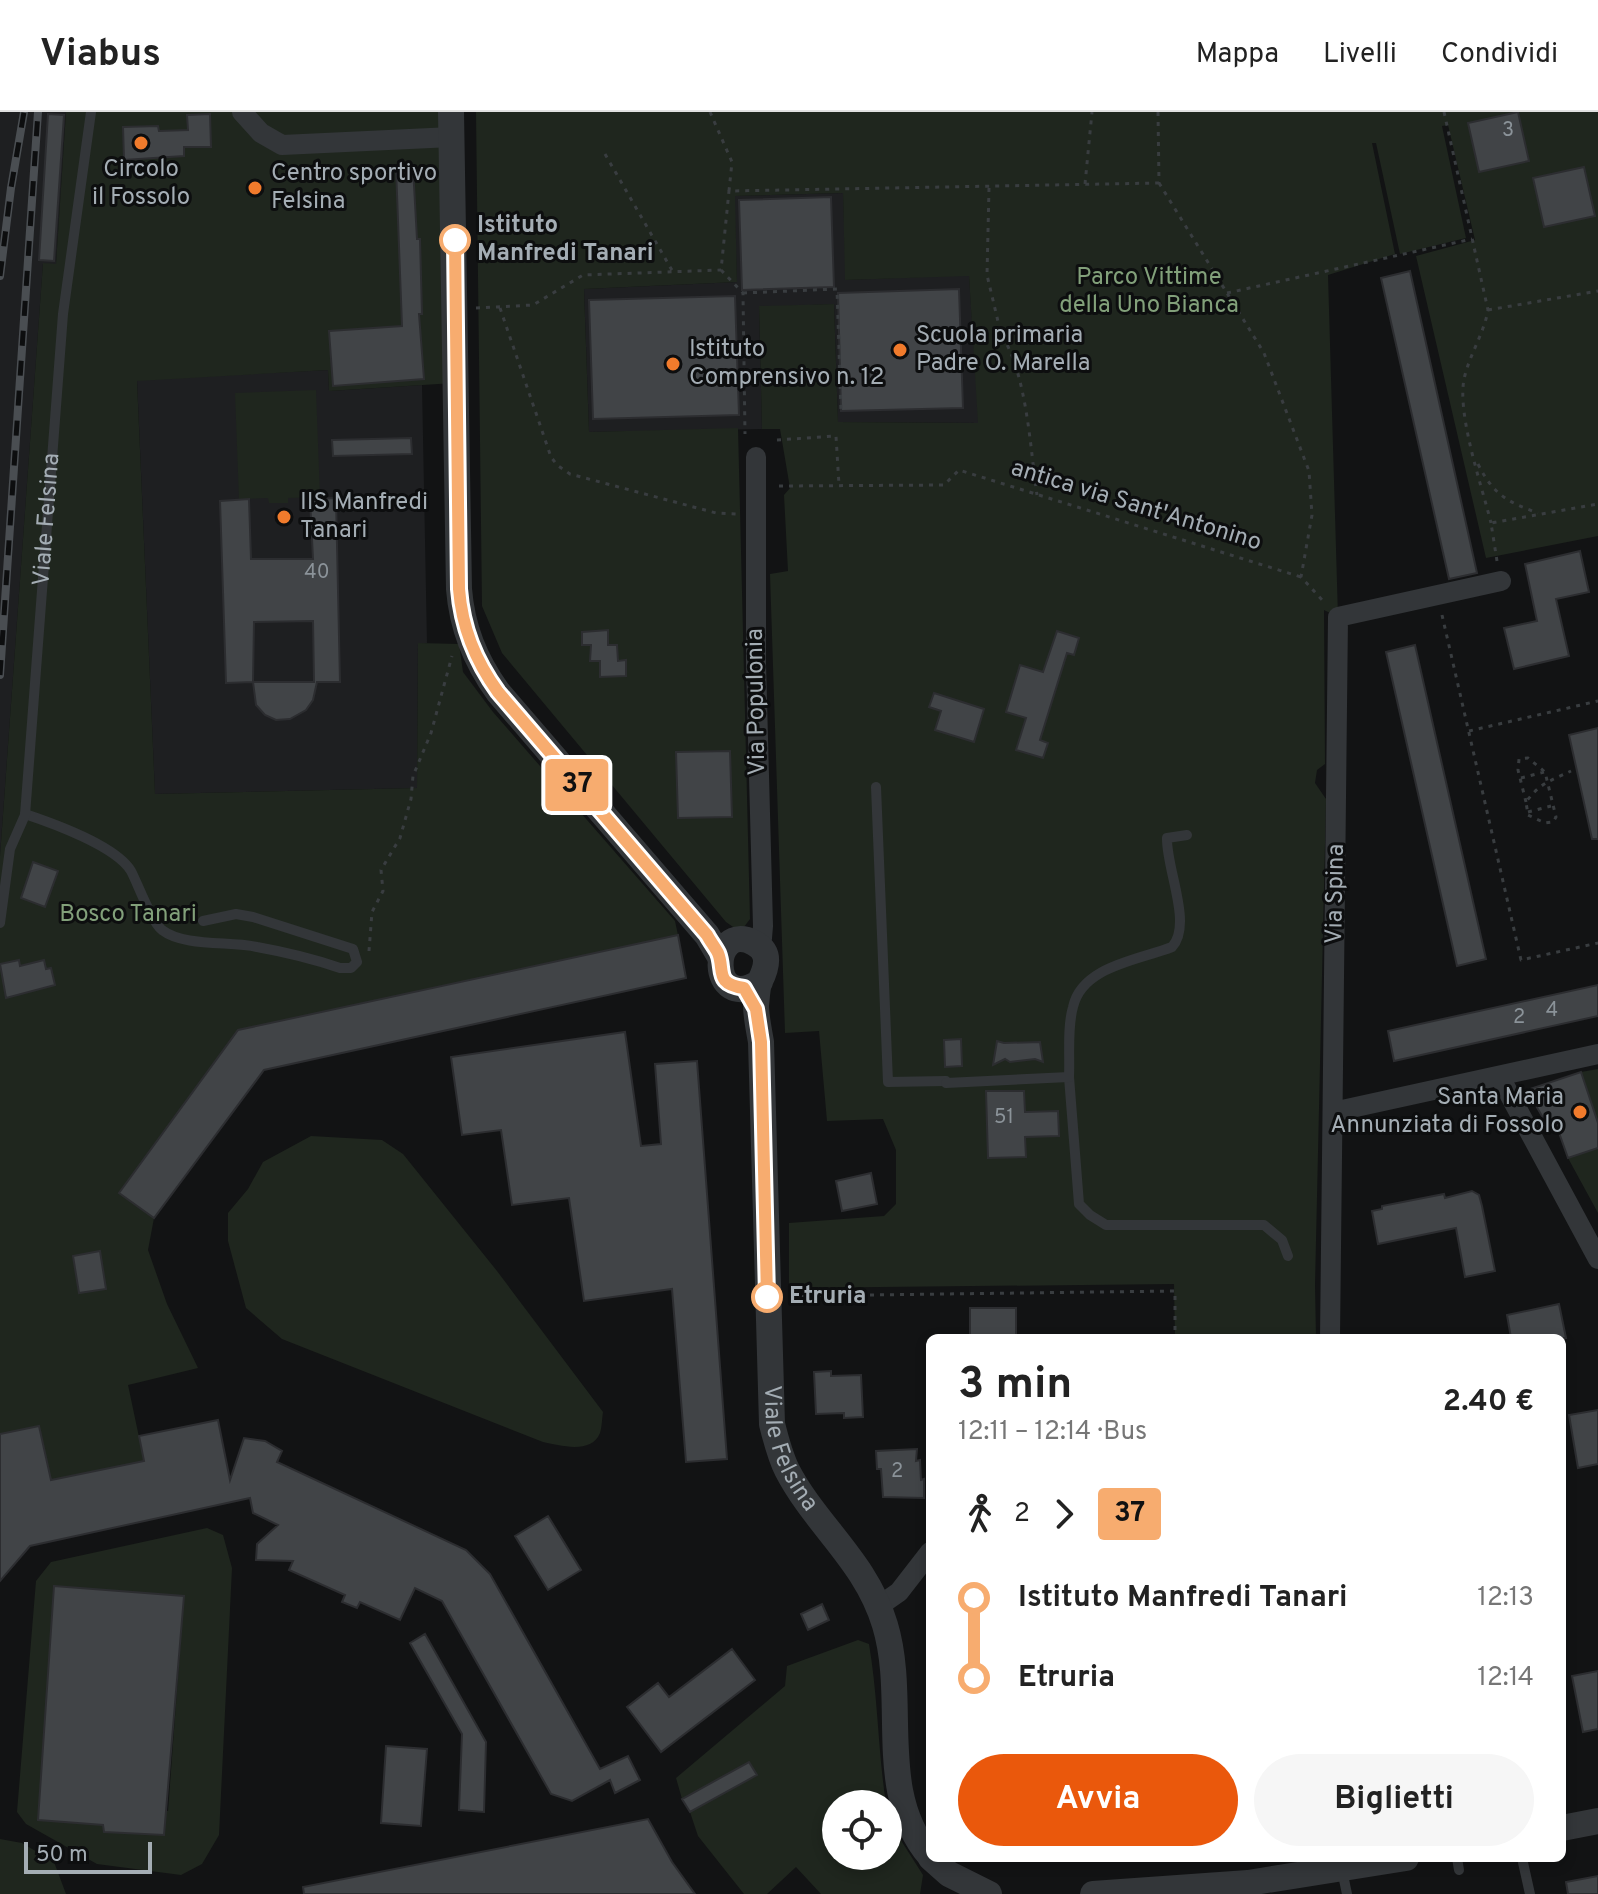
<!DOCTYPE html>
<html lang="it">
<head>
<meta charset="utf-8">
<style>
	body { margin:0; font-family:Overpass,sans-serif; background:#f6f6f6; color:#222; height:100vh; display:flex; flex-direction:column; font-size:30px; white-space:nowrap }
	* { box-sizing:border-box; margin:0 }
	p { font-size:26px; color:#767676 }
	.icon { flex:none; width:44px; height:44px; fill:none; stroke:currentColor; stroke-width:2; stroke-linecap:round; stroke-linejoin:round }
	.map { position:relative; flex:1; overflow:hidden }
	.panel { position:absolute; left:926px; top:1222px; width:640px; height:528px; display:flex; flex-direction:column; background:#fff; border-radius:12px; box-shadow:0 4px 12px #0003 }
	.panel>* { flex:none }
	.badge { padding:0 16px; border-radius:6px; font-size:28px; line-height:52px }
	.buttons { position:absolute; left:822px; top:1678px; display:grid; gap:16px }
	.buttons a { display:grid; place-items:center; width:80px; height:80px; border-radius:50%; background:#fff; box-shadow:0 4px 12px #0003; font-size:40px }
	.scale { position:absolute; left:24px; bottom:20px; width:128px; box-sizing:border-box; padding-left:8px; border:4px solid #a4adb4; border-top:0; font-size:22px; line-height:28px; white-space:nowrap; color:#a4adb4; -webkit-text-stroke:6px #0d0e0f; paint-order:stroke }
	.map>.badge { position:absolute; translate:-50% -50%; box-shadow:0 0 0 4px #fff }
	.legs { display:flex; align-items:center; gap:12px; height:88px; padding:0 32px; font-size:26px }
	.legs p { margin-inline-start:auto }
	.overview { display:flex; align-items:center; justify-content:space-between; height:136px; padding:0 32px }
	h1 { font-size:44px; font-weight:700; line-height:60px }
	.action { display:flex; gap:16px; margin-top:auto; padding:16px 32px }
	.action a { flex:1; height:92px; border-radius:48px; background:#ea580c; color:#fff; font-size:32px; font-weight:700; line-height:92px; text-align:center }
	.action a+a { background:#f6f6f6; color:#222 }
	ul { padding:0 32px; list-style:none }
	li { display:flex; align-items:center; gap:28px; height:80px; font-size:30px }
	li i { display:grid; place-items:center; width:12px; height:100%; margin:0 10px; background:currentColor }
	li i::after { content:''; width:20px; height:20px; margin:-10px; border:6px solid; border-radius:50%; background:#fff }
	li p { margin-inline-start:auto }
	li:first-child i { background:linear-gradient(#0000 50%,currentColor 0) }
	li:last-child i { background:linear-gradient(currentColor 50%,#0000 0) }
	header { display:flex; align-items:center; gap:48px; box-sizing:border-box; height:112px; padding:0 40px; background:#fff; border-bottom:2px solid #e0e0e0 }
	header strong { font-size:38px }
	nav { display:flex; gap:44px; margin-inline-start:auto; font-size:28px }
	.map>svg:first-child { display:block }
	.built { fill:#1e1f21 }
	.green { fill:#1f261e; fill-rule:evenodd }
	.building { fill:#414447; stroke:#2c2d30; stroke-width:2; fill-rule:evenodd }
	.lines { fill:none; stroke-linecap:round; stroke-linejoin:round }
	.path { stroke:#393d40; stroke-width:3; stroke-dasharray:4 6; stroke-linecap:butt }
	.service { stroke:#333639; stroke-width:10 }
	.minor { stroke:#333639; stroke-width:20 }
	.tertiary { stroke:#333639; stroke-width:26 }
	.rail-casing { stroke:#4a4e52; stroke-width:8 }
	.rail { stroke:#0d0e0f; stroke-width:5; stroke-dasharray:15; stroke-linecap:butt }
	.line-1-casing { stroke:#fff; stroke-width:18 }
	.line-1 { stroke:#f7ac6f; stroke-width:12 }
	.poi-dot { fill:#f17b2c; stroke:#0d0e0f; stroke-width:3 }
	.stop-1-dot { fill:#fff; stroke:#f7ac6f; stroke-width:4 }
	.labels { text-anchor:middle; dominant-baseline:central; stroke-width:6; stroke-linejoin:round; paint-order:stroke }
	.number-label { font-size:20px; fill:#8b9399 }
	.poi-label { font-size:24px; fill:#a4adb4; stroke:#0d0e0f; text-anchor:start }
	.stop-label { font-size:24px; font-weight:bold; fill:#a4adb4; stroke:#0d0e0f; text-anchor:start }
	.park-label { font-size:24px; fill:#82a07a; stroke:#0d0e0f }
	.street-label { font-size:24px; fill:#a4adb4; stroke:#0d0e0f }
</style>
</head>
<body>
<header>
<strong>Viabus</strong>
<nav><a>Mappa</a><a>Livelli</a><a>Condividi</a></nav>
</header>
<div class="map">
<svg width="1598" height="1782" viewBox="0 0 1598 1782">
	<rect width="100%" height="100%" fill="#121314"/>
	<path class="built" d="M0 0H66L56 152H43L0 744Z
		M843 81 846 168 969 163 979 311 838 310 834 192 759 195 762 317 589 320 584 177 737 170 734 84Z
		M328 258 329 279 422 273 427 531 418 532 417 676 155 682 137 268Z"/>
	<path class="green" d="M66 0H446L454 271 329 279 328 258 137 269 155 682 417 676 418 531 459 532 463 560 493 600 675 809 678 823 238 918 119 1081 154 1106 148 1138 167 1192 198 1256 128 1273 144 1349 0 1379V1363L48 1353 39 1314 0 1322V744L43 151 56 152ZM100 1139 106 1176 79 1181 73 1144Z
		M476 0H1598V424L1486 446 1416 144 1475 128 1448 13 1442 14 1466 126 1400 142 1376 31H1372L1395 142 1328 163 1338 505 1324 498 1325 652 1317 658 1315 671 1326 687 1315 1173 1316 1226H1175L1174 1172 789 1176V1111L884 1104 896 1092V1038L883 1007 827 1009 819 919 785 921 770 462 788 459 784 383 790 376 780 317H762L759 194 834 192 838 310 978 311 969 164 845 168 843 81 735 84 737 170 584 177 589 320 738 316 750 807 744 815 736 817 726 810 502 541 482 494Z
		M316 278 320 385 288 386V391H269L268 386 239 387 235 281Z
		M1598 957V1011L1581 960Z
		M311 1024 382 1028 403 1042 497 1159 603 1300C602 1306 602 1315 600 1321 591 1343 559 1333 543 1330L282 1227 246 1196 228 1129V1101L248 1077 263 1050Z
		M1598 1036V1101L1568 1046Z
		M207 1416 223 1423 232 1456 219 1723 202 1752 181 1763 97 1752 26 1712 17 1700 36 1469 51 1450ZM55 1474 184 1484 168 1699 105 1694 102 1713 38 1708Z
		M858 1528 869 1532C878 1585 878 1639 886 1692H836V1744H888L889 1701 902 1730 923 1763 920 1782H821L796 1755 767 1782H744L698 1724 690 1700 756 1664 749 1650 682 1687 676 1666 785 1574 787 1554Z
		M0 1727 22 1731 54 1750 66 1782H0Z"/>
	<path class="building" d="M1518 0 1529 49 1479 60 1468 11Z
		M48 2 64 3 54 149 39 148Z
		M210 2 211 35H184V44L124 48 123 15 158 14 159 19 188 18 187 3Z
		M413 55 417 127H420L422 202H419L424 267 333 274 329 219 402 214 396 56Z
		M1584 55 1595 104 1544 115 1533 66Z
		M831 85 834 175 742 178 739 88Z
		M1410 159 1477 461 1449 467 1381 166Z
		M959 177 963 296 841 299 838 181Z
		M735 184 739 303 593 307 589 188Z
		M411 326 412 342 333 344 332 328Z
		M336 386 340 570H317L313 588 306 598 290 607 276 608 265 603 256 593 253 570 226 571 220 389 249 387 251 447H313L310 387ZM313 509 314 570H253L254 510Z
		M1580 439 1589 480 1556 487 1569 544 1514 557 1504 516 1537 509 1525 452Z
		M608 518V533H617L618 549 626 548V564L600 565V549H590L591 533H582V520Z
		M1057 519 1079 526 1074 543 1067 541 1040 628 1048 631 1043 646 1016 638 1026 606 1006 600 1020 553 1043 560Z
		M1415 533 1486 847 1457 854 1386 540Z
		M934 581 984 597 974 630 935 618 941 599 929 595Z
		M1598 616V727H1592L1569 623Z
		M730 639 732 705 678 706 676 640Z
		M33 750 58 759 45 795 21 786Z
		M678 823 686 866 264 958 154 1106 119 1081 238 918Z
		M19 848 20 854 44 848 46 857 51 856 55 873 6 886 0 852Z
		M1598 873V904L1394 949 1388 919Z
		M625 920 641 1034 661 1032 655 952 697 949 727 1347 686 1350 672 1177 584 1189 569 1086 512 1093 501 1018 462 1023 451 945Z
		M961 927 962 954 945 955 944 928Z
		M997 929 1004 931 1040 930 1043 950 1035 947 1010 950 1005 947 993 953Z
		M1581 960 1598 1011V1036L1568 1046 1557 1015 1550 1018 1527 978Z
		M986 979H1024L1025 1000 1058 999 1059 1024 1025 1025 1026 1045 988 1046Z
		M871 1061 877 1092 842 1099 836 1069Z
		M1472 1079 1479 1083 1482 1094 1495 1159 1465 1165 1456 1116 1378 1132 1372 1099 1382 1097V1094L1444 1082 1445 1086Z
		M100 1139 106 1177 79 1181 73 1144Z
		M1559 1192 1566 1226H1511L1507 1203Z
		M970 1196H1016V1226H970Z
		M831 1259V1264L861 1263 863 1305 844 1306V1301L816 1302 814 1260Z
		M1598 1298V1352L1578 1356 1569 1303Z
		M218 1308 230 1368 244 1326 265 1329 282 1339 277 1350 466 1438 490 1462 600 1657 628 1644 640 1668 615 1681 610 1668 572 1689 551 1682 442 1489 415 1476 400 1508 360 1490 357 1496 342 1490 345 1483 289 1458 293 1449 256 1448 257 1432 278 1413 253 1401 250 1386 30 1434 0 1469V1322L39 1314 51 1368 144 1349 139 1324Z
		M917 1337 916 1349 920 1348 921 1368 924 1367V1386L883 1385 881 1357H877L876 1339Z
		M548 1404 581 1458 548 1478 515 1424Z
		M54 1474 184 1484 164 1723 104 1720 103 1713 38 1708Z
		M822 1492 829 1508 808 1518 801 1502Z
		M425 1522 486 1630 484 1700 459 1698 462 1622 410 1531Z
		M732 1537 755 1568 661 1640 627 1595 658 1571 669 1585Z
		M1598 1559V1617L1583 1620 1572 1564Z
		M386 1634 427 1637 421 1714 381 1711Z
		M749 1650 757 1663 690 1700 682 1687Z
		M648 1707 672 1750 695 1782H304L303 1775Z
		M1598 1764V1782H1568L1566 1770Z"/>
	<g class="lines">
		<path class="path" d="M710 0 732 50 729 79 1159 71
			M1158 0 1159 71
			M1444 0 1488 198C1484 221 1471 240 1465 263 1455 298 1482 374 1491 411
			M605 42 673 160
			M1159 71 1264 241 1309 359 1312 403 1301 465 1325 491
			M1085 72 1092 0
			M989 76 987 163 1001 222
			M721 158 743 181 745 322
			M743 181 837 177 841 299
			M1227 181 1472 127
			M476 196 533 193 583 163 721 158 729 79
			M500 196 551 345 557 353 570 362 716 401 737 402
			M1488 198 1598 179
			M984 220 1001 222C1027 262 1030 335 1037 383
			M777 328 836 324 839 373
			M1478 352C1493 382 1507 390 1538 401
			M779 374 944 373 959 358 1301 465
			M1497 449 1491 411 1598 392
			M1442 503 1521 848 1598 831
			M1469 619 1598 589
			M1521 666 1544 660
			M1526 690 1518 658 1519 647 1528 646 1545 660 1556 705 1553 710 1545 711 1528 703 1526 690C1540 671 1550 669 1571 659
			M1528 700 1551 694
			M369 839 372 800 383 779 381 758 400 726 411 687 413 664 431 621 452 544
			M790 1184 1175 1179V1226"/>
		<g class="service">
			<path d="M876 675 888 970 946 969"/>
			<path d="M25 702C52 711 116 734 131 759 138 772 151 809 162 818 184 835 230 829 257 835 285 840 314 847 340 856H351L357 850 353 837 253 805 236 802 203 809"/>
			<path id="s1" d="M0 811 10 737 25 703 63 202 91 0"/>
			<path d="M1069 965 1079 1092 1090 1103 1106 1113H1264L1282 1128 1288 1144"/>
			<path d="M946 971 1069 965C1070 943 1067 916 1073 895 1082 854 1139 848 1172 835 1193 813 1166 756 1167 726L1187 723"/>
			<path d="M1457 1746 1459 1758"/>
			<path d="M1522 1746 1530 1782"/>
			<path d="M1342 1758 1347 1782"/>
		</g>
		<path class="minor" d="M242 0 261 21 282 33 452 25
			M756 345V551L763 814 762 826 758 834
			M1500 965 1598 1147
			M1333 1000 1598 942
			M1330 1226 1338 505 1501 469
			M879 1494 899 1480 930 1440"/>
		<g class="tertiary">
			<path d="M451 0 459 477C462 516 475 548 498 580L707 823 720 845"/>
			<path id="s2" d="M760 870C708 903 709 807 754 831 771 840 767 855 760 869 757 875 757 886 756 893 756 905 759 918 761 930L772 1312C776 1328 780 1344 787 1358 816 1414 866 1449 885 1513 908 1589 875 1680 930 1744"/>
			<path d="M1562 1716 1598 1709"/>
			<path d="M931 1746 949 1762 989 1782"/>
			<path d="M1093 1782 1248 1771 1406 1746"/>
		</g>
		<defs>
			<path id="rail" d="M0 164 11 76 24 0
				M0 563 38 0"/>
		</defs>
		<use href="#rail" class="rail-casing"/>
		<use href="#rail" class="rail"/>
	</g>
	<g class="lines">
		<defs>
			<path id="line-1" d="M455 128 459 477C462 516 475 548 498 580L707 823C710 829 715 835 718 841 725 858 714 872 744 876L756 897 761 930 767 1185"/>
		</defs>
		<use href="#line-1" class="line-1-casing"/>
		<use href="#line-1" class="line-1"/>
	</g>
	<g class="poi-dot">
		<circle cx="141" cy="31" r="8"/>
		<circle cx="255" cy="76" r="8"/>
		<circle cx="900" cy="238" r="8"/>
		<circle cx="673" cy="252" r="8"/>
		<circle cx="284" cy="405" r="8"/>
		<circle cx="1580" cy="1000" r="8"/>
	</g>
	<g class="stop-1-dot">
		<circle cx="455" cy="128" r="14"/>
		<circle cx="767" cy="1185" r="14"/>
	</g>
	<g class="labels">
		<g class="number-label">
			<text x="1508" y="19">3</text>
			<text x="317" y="461">40</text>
			<text x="1552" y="899">4</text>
			<text x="1519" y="906">2</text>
			<text x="1004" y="1006">51</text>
			<text x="897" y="1360">2</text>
		</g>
		<g class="poi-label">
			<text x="141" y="58" text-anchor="middle">Circolo<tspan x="141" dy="28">il Fossolo</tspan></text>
			<text x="271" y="62">Centro sportivo<tspan x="271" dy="28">Felsina</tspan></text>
			<text x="916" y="224">Scuola primaria<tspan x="916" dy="28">Padre O. Marella</tspan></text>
			<text x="689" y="238">Istituto<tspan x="689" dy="28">Comprensivo n. 12</tspan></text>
			<text x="300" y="391">IIS Manfredi<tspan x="300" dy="28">Tanari</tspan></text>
			<text x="1564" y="986" text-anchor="end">Santa Maria<tspan x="1564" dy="28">Annunziata di Fossolo</tspan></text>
		</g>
		<g class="stop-label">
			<text x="477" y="114">Istituto<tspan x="477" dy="28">Manfredi Tanari</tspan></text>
			<text x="789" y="1185">Etruria</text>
		</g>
		<g class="park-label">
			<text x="1149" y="166">Parco Vittime<tspan x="1149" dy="28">della Uno Bianca</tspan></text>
			<text x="128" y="803">Bosco Tanari</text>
		</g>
		<g class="street-label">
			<text transform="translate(1136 394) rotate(17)">antica via Sant'Antonino</text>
			<text stroke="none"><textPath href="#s1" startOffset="408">Viale Felsina</textPath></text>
			<text transform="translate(757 590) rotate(-91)">Via Populonia</text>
			<text transform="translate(1336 782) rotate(-89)">Via Spina</text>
			<text stroke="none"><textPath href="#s2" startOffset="622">Viale Felsina</textPath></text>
		</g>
	</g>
</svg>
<div class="buttons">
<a><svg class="icon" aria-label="locate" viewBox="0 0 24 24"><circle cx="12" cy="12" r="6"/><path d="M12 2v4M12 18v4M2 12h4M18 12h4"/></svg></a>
</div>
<div class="scale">50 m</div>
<b class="badge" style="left:577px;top:673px;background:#f7ac6f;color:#111">37</b>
<section class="panel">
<div class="overview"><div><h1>3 min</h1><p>12:11 – 12:14 · Bus</p></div><b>2.40 €</b></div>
<div class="legs"><svg class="icon" aria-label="walk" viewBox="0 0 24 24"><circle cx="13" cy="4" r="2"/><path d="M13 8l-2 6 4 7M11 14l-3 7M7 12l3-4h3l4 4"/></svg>2<svg class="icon" aria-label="forward" viewBox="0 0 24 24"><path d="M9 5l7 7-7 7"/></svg><b class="badge" style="background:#f7ac6f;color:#111">37</b></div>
<ul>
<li><i style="color:#f7ac6f"></i><b>Istituto Manfredi Tanari</b><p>12:13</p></li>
<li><i style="color:#f7ac6f"></i><b>Etruria</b><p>12:14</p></li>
</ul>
<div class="action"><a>Avvia</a><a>Biglietti</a></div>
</section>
</div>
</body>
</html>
